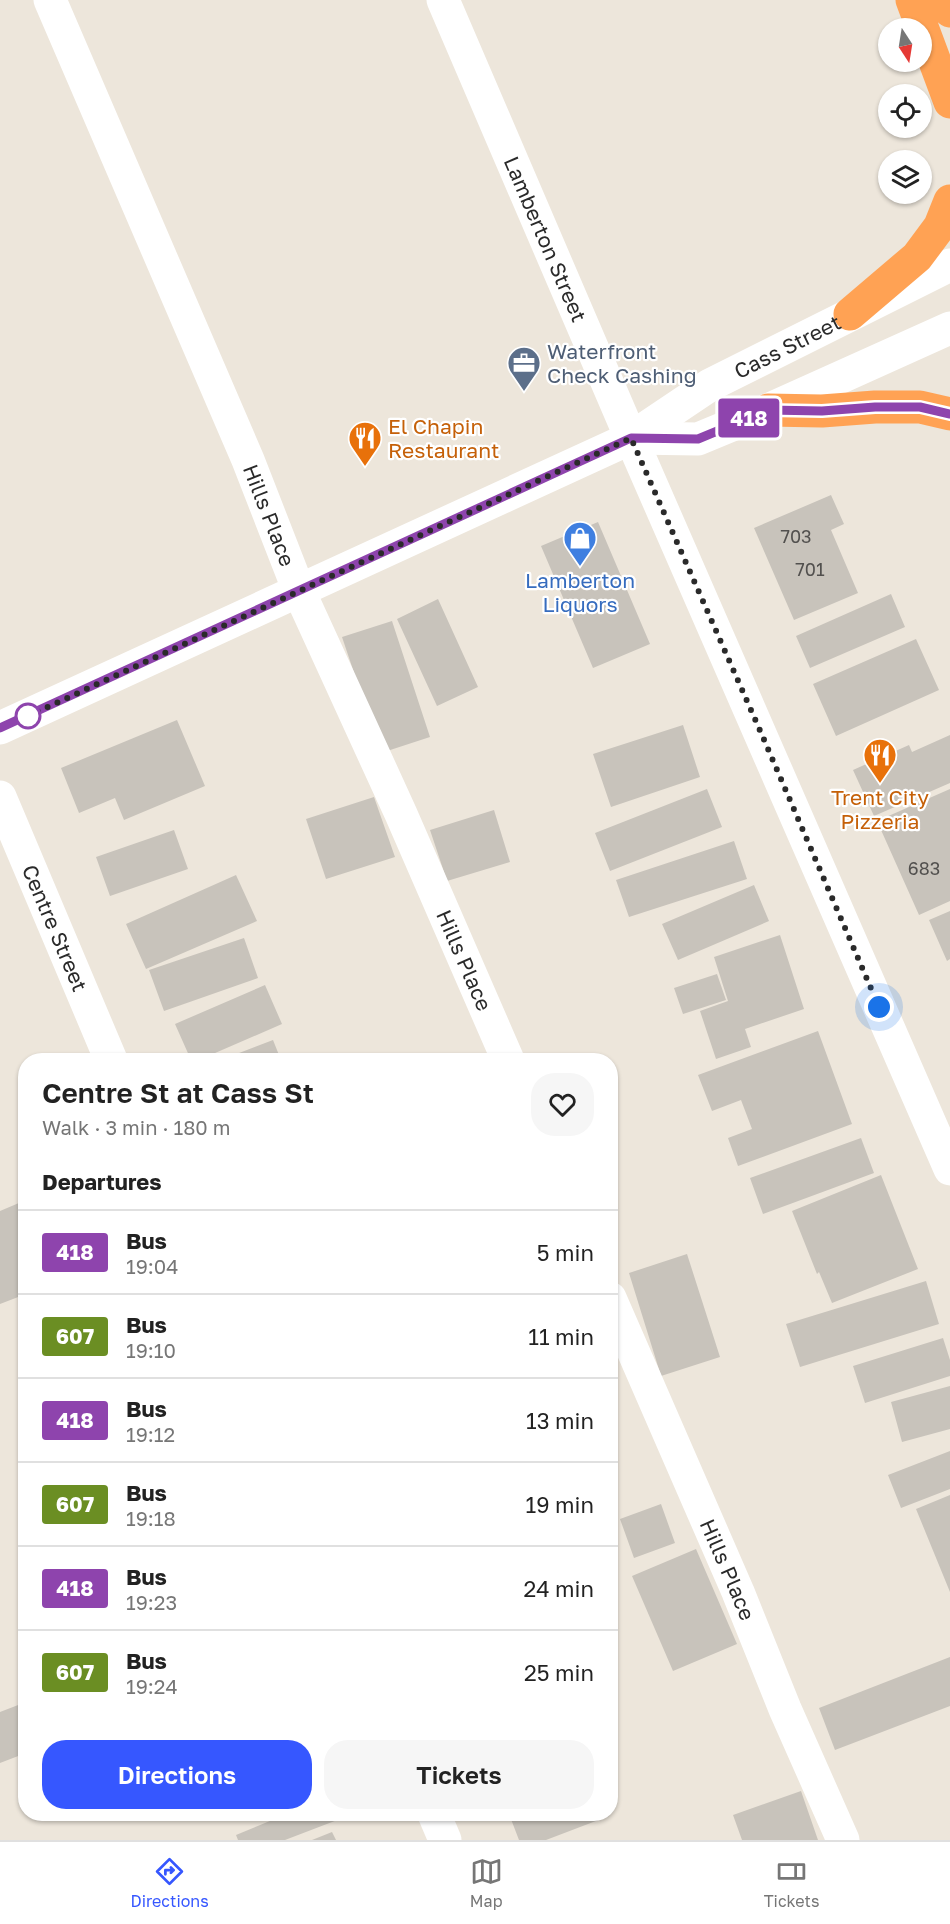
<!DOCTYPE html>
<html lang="en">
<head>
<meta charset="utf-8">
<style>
	body { margin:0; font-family:"Golos Text",sans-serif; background:#f6f6f6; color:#222; height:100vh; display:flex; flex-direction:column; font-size:22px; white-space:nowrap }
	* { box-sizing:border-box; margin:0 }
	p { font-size:20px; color:#767676 }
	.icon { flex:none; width:33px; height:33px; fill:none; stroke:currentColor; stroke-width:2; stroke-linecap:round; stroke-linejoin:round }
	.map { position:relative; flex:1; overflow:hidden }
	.details { position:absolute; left:18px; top:1053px; width:600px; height:768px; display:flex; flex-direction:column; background:#fff; border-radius:24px; box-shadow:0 2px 4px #0004 }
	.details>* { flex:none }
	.badge { padding:0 12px; border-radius:4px; font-size:21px; line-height:39px }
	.needle { width:39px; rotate:168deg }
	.tools { position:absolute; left:878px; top:18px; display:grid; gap:12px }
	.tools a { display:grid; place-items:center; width:54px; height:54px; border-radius:50%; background:#fff; box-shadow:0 2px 4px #0004; font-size:30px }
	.you { position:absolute; width:30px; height:30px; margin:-15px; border:4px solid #fff; border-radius:50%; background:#1a73e8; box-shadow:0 0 0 9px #1a73e833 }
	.map>.badge { position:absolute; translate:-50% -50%; box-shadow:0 0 0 3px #fff }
	h2 { padding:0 24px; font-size:22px; line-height:54px }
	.round { display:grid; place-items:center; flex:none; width:63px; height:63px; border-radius:24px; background:#f6f6f6 }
	.head { display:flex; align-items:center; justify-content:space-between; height:102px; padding:0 24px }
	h1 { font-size:28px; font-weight:600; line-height:45px }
	.button { display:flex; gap:12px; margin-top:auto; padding:12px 24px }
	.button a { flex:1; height:69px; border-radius:24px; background:#3657ff; color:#fff; font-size:24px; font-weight:600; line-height:69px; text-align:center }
	.button a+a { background:#f6f6f6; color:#222 }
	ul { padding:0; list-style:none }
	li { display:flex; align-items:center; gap:18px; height:84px; padding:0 24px; border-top:2px solid #e0e0e0 }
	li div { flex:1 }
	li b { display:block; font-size:22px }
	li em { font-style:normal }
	li .badge { min-width:66px; font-weight:700; text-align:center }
	.menu { display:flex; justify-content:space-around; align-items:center; height:84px; border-top:2px solid #e0e0e0; background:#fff; font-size:16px; color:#767676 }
	.menu a { display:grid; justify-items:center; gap:3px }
	.menu .selected { color:#3657ff }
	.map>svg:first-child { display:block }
	.building { fill:#c8c3bb }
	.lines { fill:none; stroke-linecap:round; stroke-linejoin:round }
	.minor { stroke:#fff; stroke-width:33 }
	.highway { stroke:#ffa254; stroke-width:33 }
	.line-casing { stroke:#fff; stroke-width:14 }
	.line { stroke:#8e44ad; stroke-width:9 }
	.walk { stroke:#2a2a2a; stroke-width:6; stroke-dasharray:0 10.8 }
	.stop-dot { fill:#fff; stroke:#8e44ad; stroke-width:3 }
	.labels { text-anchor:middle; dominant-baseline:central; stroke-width:4.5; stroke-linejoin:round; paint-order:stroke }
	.number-label { font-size:18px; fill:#52504e }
	.street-label { font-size:21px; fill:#2a2a2a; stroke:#fff }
	.service-label { font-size:21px; fill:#4e5e75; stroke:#fff; text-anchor:start }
	.food-label { font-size:21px; fill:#c56008; stroke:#fff; text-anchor:start }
	.shop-label { font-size:21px; fill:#366cbe; stroke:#fff }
</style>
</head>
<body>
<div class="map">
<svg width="950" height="1840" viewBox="0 0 950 1840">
	<rect width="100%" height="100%" fill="#ede6db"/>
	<path class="building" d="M831 495 844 524 831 530 858 593 794 620 754 528Z
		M598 522 650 644 593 668 541 546Z
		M891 594 905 627 810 668 796 636Z
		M438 599 478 687 437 706 397 619Z
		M392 621 430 737 381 753 342 637Z
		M916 639 939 690 836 736 813 684Z
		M177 720 205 786 124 820 115 798 79 813 61 768Z
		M683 725 700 777 611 807 593 754Z
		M950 735V783L874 816 853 770 909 745 912 752Z
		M707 789 722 827 610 871 595 833Z
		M950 789V901L919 915 877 821Z
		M374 797 395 857 326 879 306 819Z
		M494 810 510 862 447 881 430 830Z
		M174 830 188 869 110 896 96 857Z
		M734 841 747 879 629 917 616 880Z
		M236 875 257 921 146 969 126 924Z
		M754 885 769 921 678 960 662 924Z
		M950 911V959L947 961 929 920Z
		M780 935 804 1009 745 1029 751 1047 716 1059 700 1011 728 1001 714 957Z
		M244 938 258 978 164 1011 149 970Z
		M717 974 726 1000 683 1014 674 988Z
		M265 985 282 1024 199 1060H191L175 1024Z
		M818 1031 852 1124 738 1166 728 1138 752 1129 741 1100 712 1111 698 1075Z
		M273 1040 281 1060H221Z
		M861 1138 874 1173 763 1214 750 1178Z
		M881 1175 918 1269 832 1303 819 1272 817 1274 792 1211Z
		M26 1200V1294L0 1304V1211Z
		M687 1254 720 1357 661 1376 629 1273Z
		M926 1281 939 1324 800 1367 786 1324Z
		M943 1338 950 1360V1376L865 1403 853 1366Z
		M950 1386V1429L902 1442 891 1402Z
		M950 1451V1489L901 1508 888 1475Z
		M950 1495V1592L916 1509Z
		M661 1504 675 1543 634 1558 620 1519Z
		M696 1549 737 1644 673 1671 632 1576Z
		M950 1657V1706L835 1750 819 1708Z
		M26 1702V1753L0 1763V1712Z
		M801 1791 818 1840H742L733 1815Z
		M147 1814H168L149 1821Z
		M287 1814H353L285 1840H238L236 1835Z
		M509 1814H608L609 1816 546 1840H519Z
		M332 1832 336 1840H312Z"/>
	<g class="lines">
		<g class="minor">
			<path id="s1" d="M50 0 248 460 299 591 401 814 508 1060"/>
			<path id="s2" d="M443 0 631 438 950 1169"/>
			<path d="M631 438 698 439 768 410 950 328"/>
			<path id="s3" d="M0 728 631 438 710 385 950 265"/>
			<path id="s4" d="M0 797 111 1060"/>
			<path id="s5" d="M610 1298 738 1592 785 1709 843 1840"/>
			<path d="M434 1814 445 1840"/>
		</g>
		<path class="highway" d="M912 0 950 102
			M942 0 950 11
			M850 314 917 257 940 226 950 201
			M768 410 822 411 875 407H920L950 414"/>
	</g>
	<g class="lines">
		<defs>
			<path id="line" d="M0 728 631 438 698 439 768 410 822 411 875 407H920L950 414"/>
		</defs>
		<use href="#line" class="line-casing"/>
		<use href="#line" class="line"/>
		<path class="walk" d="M28 716 631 438 762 735 879 1007"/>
	</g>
	<defs>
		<symbol id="office-pin" viewBox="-11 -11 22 30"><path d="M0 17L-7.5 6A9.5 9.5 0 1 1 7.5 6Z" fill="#5c6f8a" stroke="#fff"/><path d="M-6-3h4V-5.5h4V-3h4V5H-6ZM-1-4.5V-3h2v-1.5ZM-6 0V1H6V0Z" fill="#fff"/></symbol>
		<symbol id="restaurant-pin" viewBox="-11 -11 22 30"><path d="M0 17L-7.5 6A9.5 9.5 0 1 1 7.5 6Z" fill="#e8710a" stroke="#fff"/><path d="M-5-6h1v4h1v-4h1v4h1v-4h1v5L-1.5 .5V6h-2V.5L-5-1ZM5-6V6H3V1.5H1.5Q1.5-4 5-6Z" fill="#fff"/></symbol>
		<symbol id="shop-pin" viewBox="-11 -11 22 30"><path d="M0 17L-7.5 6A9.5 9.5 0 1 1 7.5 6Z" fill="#3f7fe0" stroke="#fff"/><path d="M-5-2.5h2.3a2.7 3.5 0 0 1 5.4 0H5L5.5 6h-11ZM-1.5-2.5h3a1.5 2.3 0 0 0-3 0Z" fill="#fff"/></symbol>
	</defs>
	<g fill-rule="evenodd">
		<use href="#office-pin" x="505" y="344" width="38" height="52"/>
		<use href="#restaurant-pin" x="346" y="419" width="38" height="52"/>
		<use href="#shop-pin" x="561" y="519" width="38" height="52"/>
		<use href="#restaurant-pin" x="861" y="736" width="38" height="52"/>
	</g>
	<circle class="stop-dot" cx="28" cy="716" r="12"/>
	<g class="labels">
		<g class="number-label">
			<text x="796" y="536">703</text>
			<text x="810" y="569">701</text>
			<text x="924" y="868">683</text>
		</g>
		<g class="street-label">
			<text stroke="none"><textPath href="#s2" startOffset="260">Lamberton Street</textPath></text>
			<text stroke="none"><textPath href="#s3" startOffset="876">Cass Street</textPath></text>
			<text stroke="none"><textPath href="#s1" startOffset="560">Hills Place</textPath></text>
			<text stroke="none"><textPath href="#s4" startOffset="142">Centre Street</textPath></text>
			<text stroke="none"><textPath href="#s1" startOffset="1046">Hills Place</textPath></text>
			<text stroke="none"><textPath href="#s5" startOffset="296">Hills Place</textPath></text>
		</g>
		<g class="service-label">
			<text x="547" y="351">Waterfront<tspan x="547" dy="24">Check Cashing</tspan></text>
		</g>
		<g class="food-label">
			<text x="388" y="426">El Chapin<tspan x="388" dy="24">Restaurant</tspan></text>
			<text x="880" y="797" text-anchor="middle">Trent City<tspan x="880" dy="24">Pizzeria</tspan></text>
		</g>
		<g class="shop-label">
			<text x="580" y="580">Lamberton<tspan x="580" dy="24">Liquors</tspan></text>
		</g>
	</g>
</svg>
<div class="tools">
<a><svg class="needle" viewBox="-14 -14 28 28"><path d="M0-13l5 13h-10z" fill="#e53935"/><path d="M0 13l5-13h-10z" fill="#767676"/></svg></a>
<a><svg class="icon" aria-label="locate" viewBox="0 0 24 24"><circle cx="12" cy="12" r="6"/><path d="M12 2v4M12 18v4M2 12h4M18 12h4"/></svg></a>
<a><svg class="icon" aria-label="layers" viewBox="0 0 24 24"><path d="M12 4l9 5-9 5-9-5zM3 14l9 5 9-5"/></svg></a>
</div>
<div class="you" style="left:879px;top:1007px"></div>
<b class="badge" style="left:749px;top:418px;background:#8e44ad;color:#fff">418</b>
<section class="details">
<div class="head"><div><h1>Centre St at Cass St</h1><p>Walk · 3 min · 180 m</p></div><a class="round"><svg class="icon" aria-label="heart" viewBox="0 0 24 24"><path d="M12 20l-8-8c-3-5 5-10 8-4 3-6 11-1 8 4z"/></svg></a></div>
<h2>Departures</h2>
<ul>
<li><span class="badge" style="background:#8e44ad;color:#fff">418</span><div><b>Bus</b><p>19:04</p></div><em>5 min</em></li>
<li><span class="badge" style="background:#6b8e23;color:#fff">607</span><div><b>Bus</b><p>19:10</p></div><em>11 min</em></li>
<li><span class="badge" style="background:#8e44ad;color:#fff">418</span><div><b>Bus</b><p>19:12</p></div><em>13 min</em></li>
<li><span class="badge" style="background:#6b8e23;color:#fff">607</span><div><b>Bus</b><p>19:18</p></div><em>19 min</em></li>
<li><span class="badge" style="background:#8e44ad;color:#fff">418</span><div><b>Bus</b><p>19:23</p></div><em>24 min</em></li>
<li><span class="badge" style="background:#6b8e23;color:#fff">607</span><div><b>Bus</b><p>19:24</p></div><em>25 min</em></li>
</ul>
<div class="button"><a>Directions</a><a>Tickets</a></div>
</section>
</div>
<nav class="menu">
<a class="selected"><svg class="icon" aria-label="directions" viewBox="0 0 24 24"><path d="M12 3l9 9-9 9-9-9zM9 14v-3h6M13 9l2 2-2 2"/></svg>Directions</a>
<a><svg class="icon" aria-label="map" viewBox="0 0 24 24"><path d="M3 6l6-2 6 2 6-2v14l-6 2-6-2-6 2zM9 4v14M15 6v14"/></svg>Map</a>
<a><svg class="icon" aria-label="tickets" viewBox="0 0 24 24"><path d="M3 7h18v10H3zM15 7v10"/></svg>Tickets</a>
</nav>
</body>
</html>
